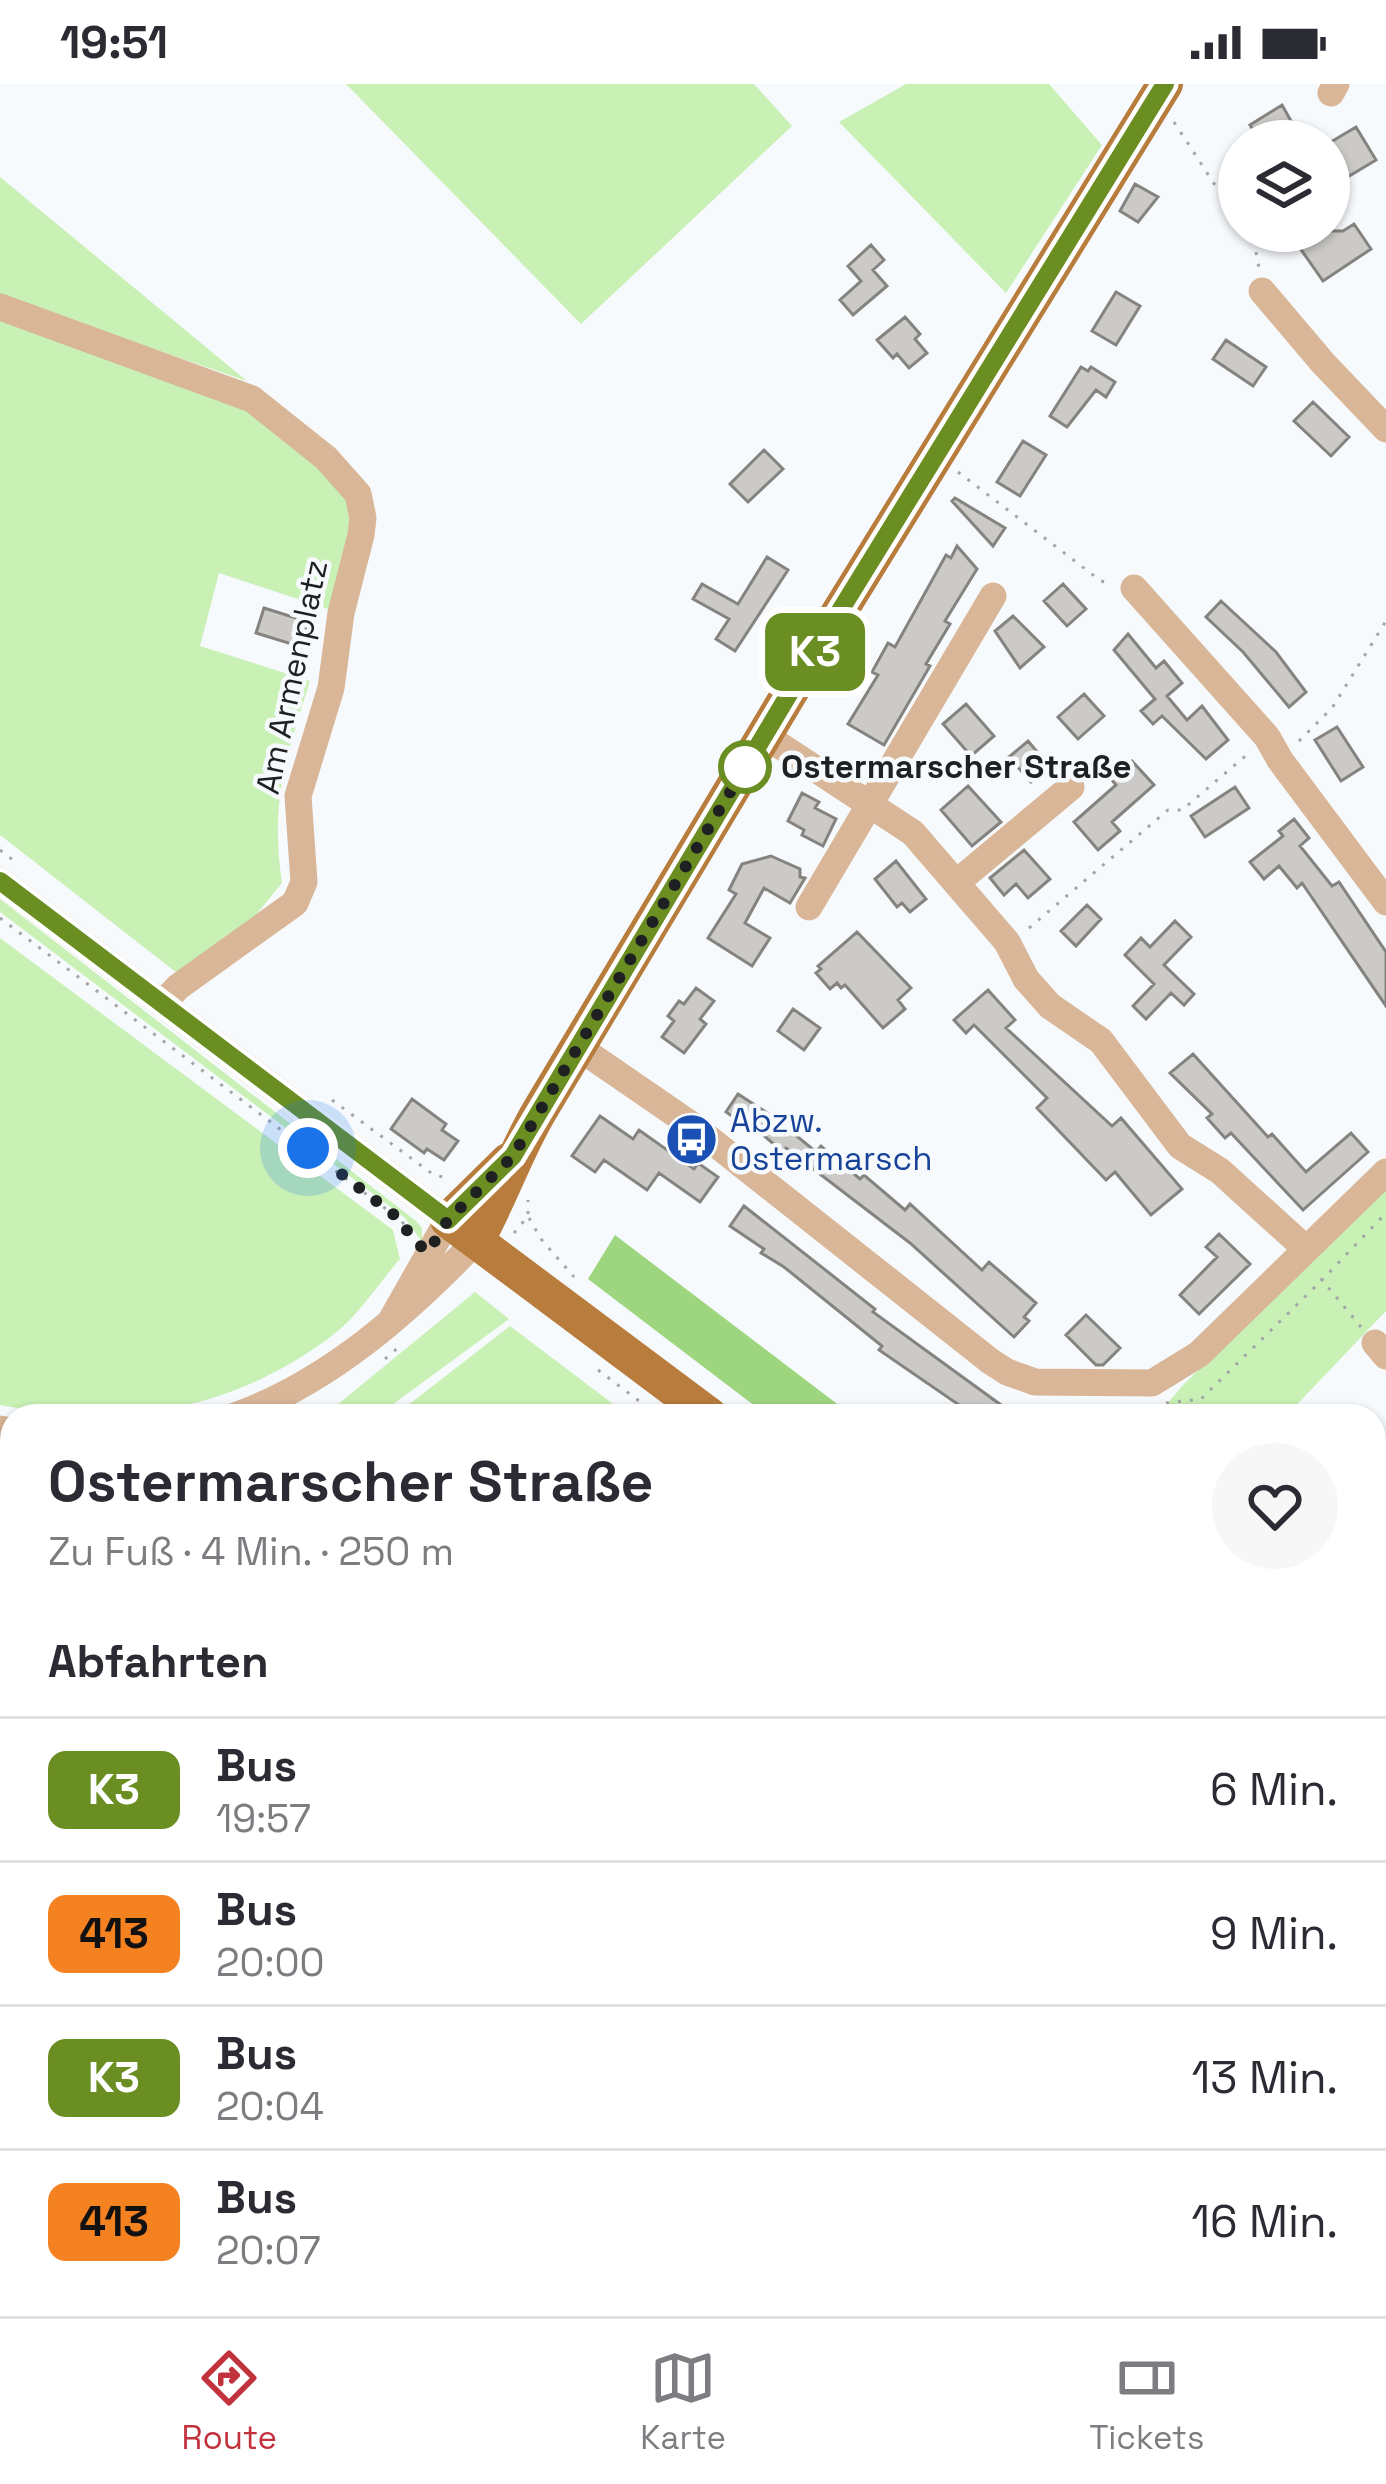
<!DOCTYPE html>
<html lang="de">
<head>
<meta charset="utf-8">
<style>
	body { margin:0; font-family:"Space Grotesk",sans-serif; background:#f7f7f7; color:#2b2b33; height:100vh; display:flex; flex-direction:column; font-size:45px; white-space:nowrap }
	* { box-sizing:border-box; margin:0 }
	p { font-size:39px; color:#7c7c81 }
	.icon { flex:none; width:66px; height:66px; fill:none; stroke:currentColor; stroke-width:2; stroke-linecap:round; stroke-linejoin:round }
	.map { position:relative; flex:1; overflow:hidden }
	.side { position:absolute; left:0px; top:1320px; width:1386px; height:912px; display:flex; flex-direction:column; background:#fff; border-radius:36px 36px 0 0; box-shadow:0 3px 9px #0004 }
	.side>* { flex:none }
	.badge { padding:0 24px; border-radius:18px; font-size:42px; line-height:78px }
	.buttons { position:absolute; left:1218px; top:36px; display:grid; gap:24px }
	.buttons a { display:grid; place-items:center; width:132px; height:132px; border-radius:50%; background:#fff; box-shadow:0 3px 9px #0004; font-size:60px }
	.you { position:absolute; width:60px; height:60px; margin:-30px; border:9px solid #fff; border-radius:50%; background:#1a73e8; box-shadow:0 0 0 18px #1a73e833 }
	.map>.badge { position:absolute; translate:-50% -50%; box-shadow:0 0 0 6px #fff }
	h2 { padding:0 48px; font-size:45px; line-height:108px }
	.round { display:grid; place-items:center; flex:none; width:126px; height:126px; border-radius:63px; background:#f7f7f7 }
	.headline { display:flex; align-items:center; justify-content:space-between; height:204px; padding:0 48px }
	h1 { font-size:57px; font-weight:600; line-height:90px }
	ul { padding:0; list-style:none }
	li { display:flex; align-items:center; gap:36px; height:144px; padding:0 48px; border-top:3px solid #e1e1e2 }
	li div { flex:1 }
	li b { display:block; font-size:45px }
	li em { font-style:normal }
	li .badge { min-width:132px; font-weight:700; text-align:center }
	.status { display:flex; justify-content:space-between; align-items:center; height:84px; padding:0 60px; background:#fff; direction:ltr }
	.status svg { height:33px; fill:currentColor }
	.dock { display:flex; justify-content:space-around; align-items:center; height:168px; border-top:3px solid #e1e1e2; background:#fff; font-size:33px; color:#7c7c81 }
	.dock a { display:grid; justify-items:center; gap:6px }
	.dock .selected { color:#c2323d }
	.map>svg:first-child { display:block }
	.built { fill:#e6eef7 }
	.green { fill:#c9f0b5 }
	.forest { fill:#9ed680 }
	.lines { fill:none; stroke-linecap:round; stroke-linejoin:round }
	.stream { stroke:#6888b4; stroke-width:6 }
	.building { fill:#cccac7; stroke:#858380; stroke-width:3 }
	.path { stroke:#a3a6a8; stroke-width:3; stroke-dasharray:3 9; stroke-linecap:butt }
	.minor { stroke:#d8b697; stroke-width:27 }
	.major { stroke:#b87c3c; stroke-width:36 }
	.line-casing { stroke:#fff; stroke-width:27 }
	.line { stroke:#6b8e23; stroke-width:18 }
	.walk { stroke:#1f2021; stroke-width:12; stroke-dasharray:0 21.6 }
	.stop-dot { fill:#fff; stroke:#6b8e23; stroke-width:6 }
	.labels { text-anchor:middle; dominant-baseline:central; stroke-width:9; stroke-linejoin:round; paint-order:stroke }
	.street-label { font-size:33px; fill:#1f2021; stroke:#f7fafd }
	.stop-label { font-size:33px; font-weight:bold; fill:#1f2021; stroke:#f7fafd; text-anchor:start }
	.transit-label { font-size:33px; fill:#164399; stroke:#f7fafd; text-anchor:start }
</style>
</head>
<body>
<div class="status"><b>19:51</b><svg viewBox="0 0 49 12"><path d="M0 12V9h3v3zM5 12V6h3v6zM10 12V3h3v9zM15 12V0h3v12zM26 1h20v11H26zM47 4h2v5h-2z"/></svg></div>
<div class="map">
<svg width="1386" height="2232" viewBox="0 0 1386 2232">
	<rect width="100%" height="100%" fill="#f7fafd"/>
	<path class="built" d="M1374 1995 1386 2011V2232H493L509 2220H1374Z"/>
	<path class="green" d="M346 0H754L792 42 581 240Z
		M906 0H1049L1102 61 1006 209 839 38Z
		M0 93 247 297 0 212Z
		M0 234 233 315 341 398 352 422 351 444 331 526 219 489 200 562 310 597C286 673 270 718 282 799L256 831 177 889 0 751Z
		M0 815 416 1137 422 1144V1158L405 1134 0 828Z
		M0 854 393 1146 400 1175C379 1199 358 1232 333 1251 229 1329 124 1343 0 1321Z
		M1386 1103V1227L1286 1332H1157L1184 1300Z
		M475 1208 509 1235 377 1332H311L337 1321Z
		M510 1242 629 1332H394Z
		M12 1469V1730L0 1714V1474Z
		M0 1841 12 1858V1984L4 2010 0 2012Z"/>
	<path class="forest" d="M615 1151 853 1332H768L588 1195Z
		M12 1984V2220H200L190 2232H0V2012L5 2010Z"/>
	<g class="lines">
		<path class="stream" d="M0 1731 12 1747"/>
	</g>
	<path class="building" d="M1282 21 1295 44 1273 57H1260L1250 41Z
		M1356 43 1376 76 1341 97 1329 76V59Z
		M1135 100 1158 113 1138 138 1120 127Z
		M1354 140 1371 165 1323 197 1288 147H1343Z
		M871 161 884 176 873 186 887 202 853 231 840 216 861 197 848 182Z
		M1116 208 1140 222 1116 261 1092 247Z
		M905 233 920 250 915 255 927 269 909 284 897 270 893 274 877 256Z
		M1226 256 1266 283 1253 302 1213 275Z
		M1081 283 1088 287 1091 283 1115 298 1106 313 1096 306 1067 343 1050 332Z
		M1313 318 1349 353 1331 372 1294 337Z
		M1023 357 1046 371 1020 412 997 398Z
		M764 366 783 385 748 418 730 400Z
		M955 414 1005 444 993 462 952 417Z
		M957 462 977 485 945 537 950 540 926 580 930 582 884 661 848 640 878 591 872 588 888 559 895 563 946 471 951 474Z
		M767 473 788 486 735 567 716 555 729 535 693 515 702 500 738 520Z
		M1063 500 1086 525 1067 542 1044 517Z
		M1221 517 1276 568 1306 608 1289 623 1243 568 1206 533Z
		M264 524 309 538 301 563 256 549Z
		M1013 532 1044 563 1020 584 995 547Z
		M1128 550 1156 584 1164 577 1182 599 1167 612 1187 636 1202 622 1228 656 1206 675 1162 632 1153 640 1141 627 1155 615 1114 566Z
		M1084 610 1104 632 1078 655 1058 633Z
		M966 620 994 652 971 672 943 640Z
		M1337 643 1363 683 1341 697 1315 656Z
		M1028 657 1049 682 1031 698 1009 673Z
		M1132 677 1154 701 1112 738 1120 747 1098 766 1074 738 1116 701 1111 695Z
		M968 702 1001 738 972 762 941 726Z
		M1235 703 1249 724 1205 753 1191 732Z
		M802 709 819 718 815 724 836 735 823 762 802 751 804 746 788 737Z
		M1294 735 1309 754 1300 762 1332 802 1339 798 1386 868V922L1302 799 1297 804 1279 782 1264 795 1250 778 1283 752 1279 747Z
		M1024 766 1050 795 1028 814 1016 800 1004 811 990 794Z
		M771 772 800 785V793L805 794 790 819 764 804 745 839 770 854 752 882 708 854 736 810 729 806 742 780Z
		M896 777 926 815 910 828 902 819 897 823 875 795Z
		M1087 821 1101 835 1076 862 1061 847Z
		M1175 837 1191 853 1164 881 1194 910 1184 921 1171 909 1146 935 1133 922 1154 900 1125 871 1141 854 1150 863Z
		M857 848 911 904 898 916 905 925 883 944 845 901 841 904 837 899 830 905 816 889 821 885 818 882Z
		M696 904 714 917 700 935 706 940 684 969 662 953 674 937 668 932 679 917 684 920Z
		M988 906 1015 936 1006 944 1112 1042 1121 1034 1182 1105 1151 1131 1115 1088 1106 1096 1037 1024 1047 1014 974 941 966 949 954 936Z
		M793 925 820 944 804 966 778 947Z
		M1193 970 1268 1053 1272 1050 1306 1088 1351 1049 1368 1068 1303 1126 1231 1049 1225 1054 1207 1034 1212 1030 1170 989Z
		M738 1010 775 1034 816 1068 821 1062 860 1095 864 1091 905 1126 910 1120 982 1186 989 1178 1036 1219 1024 1233 1029 1237 1014 1253 910 1159 786 1064 783 1068 747 1037 744 1041 726 1028Z
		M412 1015 446 1040 442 1046 458 1057 444 1076 427 1065 424 1069 391 1045Z
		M600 1032 633 1055 639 1046 694 1085 698 1079 718 1093 700 1118 659 1089 647 1106 604 1076 595 1088 572 1072Z
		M744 1122 875 1225 873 1228 1001 1321 994 1332H960L965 1325 879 1266 882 1262 784 1183 761 1169 764 1165 730 1142Z
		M1219 1150 1250 1180 1199 1230 1180 1211 1217 1173 1206 1163Z
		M1086 1231 1120 1264 1103 1281H1096L1066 1251Z"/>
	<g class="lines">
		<path class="path" d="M1174 38 1239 138
			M1245 147 1255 163 1259 184
			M958 388 1101 497 1109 499
			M1299 657 1332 624 1386 537
			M0 766 13 776
			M0 834 402 1137 410 1154
			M1029 844 1168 726H1182L1249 669
			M332 1016 434 1091 448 1094
			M529 1134 541 1155 574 1193
			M514 1149 528 1132V1116
			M1361 1243 1322 1196 1386 1129
			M385 1275 400 1262
			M598 1286 659 1332
			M1166 1319 1201 1315 1322 1196 1318 1189
			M736 1322 749 1332
			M0 1761 12 1776
			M1374 1768 1386 1778
			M1374 1804 1386 1813
			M0 1990 12 1986
			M366 2220 376 2232"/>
		<path class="minor" d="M1331 9 1336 0
			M1262 207 1323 279 1386 345
			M0 223 252 315 326 374 358 410 363 434 361 451 341 529 331 604 298 712 304 798 295 819 178 903 162 920
			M1134 504 1267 653 1280 676 1386 818
			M764 651 913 749 1007 858 1026 895 1050 922 1101 957 1180 1062 1220 1087 1306 1165
			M0 797 448 1136 392 1235
			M956 799 1071 703
			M809 823 993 512
			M578 963 693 1042 990 1277 1007 1288 1035 1298 1152 1299 1199 1270 1386 1088
			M1375 1259 1386 1272
			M235 1332C329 1298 408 1228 476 1157
			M0 1345 12 1347
			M1374 1475 1386 1465
			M1374 1589 1386 1599
			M1374 1966 1386 1981
			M1374 2041 1386 2032
			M280 2220 291 2232
			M945 2220 955 2232
			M210 2232 226 2220
			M846 2232 861 2220
			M1122 2232 1137 2220"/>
		<path class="major" d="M508 1077 448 1136 710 1332
			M476 1157C500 1114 515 1068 540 1026L801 590 1165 0
			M1374 1843 1386 1852"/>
	</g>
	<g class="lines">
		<defs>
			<path id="line" d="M0 797 448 1136 513 1072 801 590 1165 0"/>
		</defs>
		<use href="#line" class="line-casing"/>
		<use href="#line" class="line"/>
		<path class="walk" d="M308 1064 402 1137 411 1154 428 1168 448 1136 513 1072 745 683"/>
	</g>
	<defs>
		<symbol id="bus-disc" viewBox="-11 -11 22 22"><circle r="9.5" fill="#1a4fb4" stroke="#f7fafd"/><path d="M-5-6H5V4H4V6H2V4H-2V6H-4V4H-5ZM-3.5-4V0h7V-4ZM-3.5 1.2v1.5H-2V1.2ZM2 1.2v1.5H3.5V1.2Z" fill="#fff"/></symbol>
	</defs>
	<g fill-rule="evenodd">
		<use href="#bus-disc" x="662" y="1026" width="59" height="59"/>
	</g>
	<circle class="stop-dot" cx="745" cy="683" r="24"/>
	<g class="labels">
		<g class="street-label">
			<text transform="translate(292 593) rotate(-78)">Am Armenplatz</text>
		</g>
		<g class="stop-label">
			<text x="781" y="683">Ostermarscher Straße</text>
		</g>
		<g class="transit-label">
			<text x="730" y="1037">Abzw.<tspan x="730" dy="38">Ostermarsch</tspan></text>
		</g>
	</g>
</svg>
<div class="buttons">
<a><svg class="icon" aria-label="layers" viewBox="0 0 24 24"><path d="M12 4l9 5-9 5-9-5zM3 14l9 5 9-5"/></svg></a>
</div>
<div class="you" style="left:308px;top:1064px"></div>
<b class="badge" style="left:815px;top:568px;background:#6b8e23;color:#fff">K3</b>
<section class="side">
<div class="headline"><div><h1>Ostermarscher Straße</h1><p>Zu Fuß · 4 Min. · 250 m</p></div><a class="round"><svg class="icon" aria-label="heart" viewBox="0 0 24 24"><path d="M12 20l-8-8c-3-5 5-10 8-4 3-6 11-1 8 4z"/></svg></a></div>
<h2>Abfahrten</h2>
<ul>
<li><span class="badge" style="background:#6b8e23;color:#fff">K3</span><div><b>Bus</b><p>19:57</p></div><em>6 Min.</em></li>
<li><span class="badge" style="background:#f58220;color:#111">413</span><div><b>Bus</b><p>20:00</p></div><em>9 Min.</em></li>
<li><span class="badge" style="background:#6b8e23;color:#fff">K3</span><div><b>Bus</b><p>20:04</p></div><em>13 Min.</em></li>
<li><span class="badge" style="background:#f58220;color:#111">413</span><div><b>Bus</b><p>20:07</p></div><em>16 Min.</em></li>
</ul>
</section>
</div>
<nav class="dock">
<a class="selected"><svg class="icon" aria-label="directions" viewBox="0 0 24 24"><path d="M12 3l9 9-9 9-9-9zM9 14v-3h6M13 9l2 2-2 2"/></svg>Route</a>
<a><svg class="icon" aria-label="map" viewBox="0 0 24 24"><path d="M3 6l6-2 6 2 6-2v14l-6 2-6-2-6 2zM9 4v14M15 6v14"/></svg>Karte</a>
<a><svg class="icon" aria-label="tickets" viewBox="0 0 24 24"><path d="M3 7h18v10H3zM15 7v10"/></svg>Tickets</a>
</nav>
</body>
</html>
